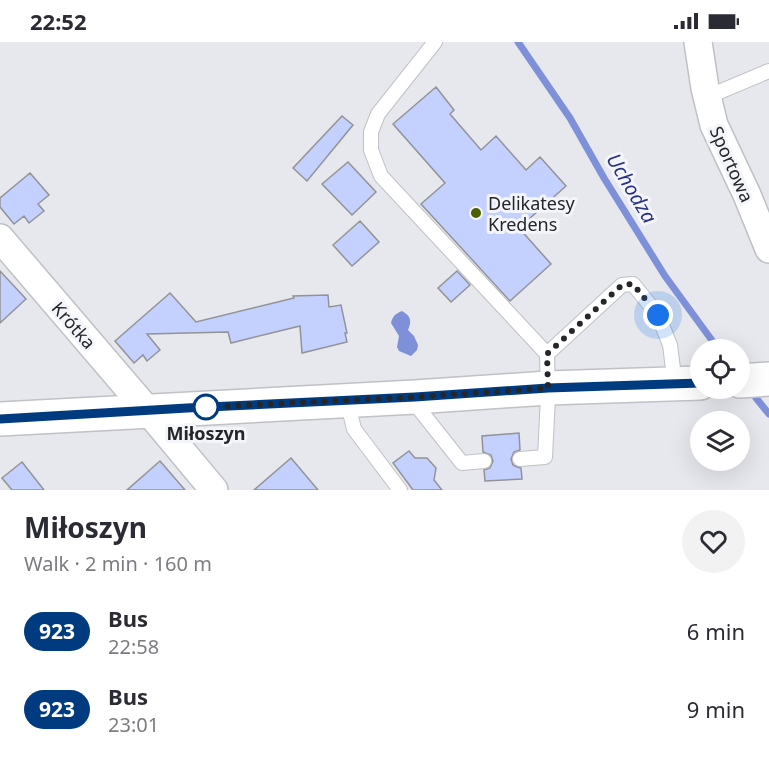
<!DOCTYPE html>
<html lang="en">
<head>
<meta charset="utf-8">
<style>
	body { margin:0; font-family:"Noto Sans",sans-serif; background:#f2f2f3; color:#2b2b33; height:100vh; display:flex; flex-direction:column; font-size:22px; white-space:nowrap }
	* { box-sizing:border-box; margin:0 }
	p { font-size:20px; color:#7c7c81 }
	.icon { flex:none; width:33px; height:33px; fill:none; stroke:currentColor; stroke-width:2; stroke-linecap:round; stroke-linejoin:round }
	.map { position:relative; height:448px; overflow:hidden }
	.sheet { display:flex; flex-direction:column; background:#fff; flex:1 }
	.sheet>* { flex:none }
	.badge { padding:0 12px; border-radius:20px; font-size:21px; line-height:39px }
	.tools { position:absolute; left:690px; top:297px; display:grid; gap:12px }
	.tools a { display:grid; place-items:center; width:60px; height:60px; border-radius:50%; background:#fff; box-shadow:0 6px 24px #0002; font-size:30px }
	.you { position:absolute; width:30px; height:30px; margin:-15px; border:4px solid #fff; border-radius:50%; background:#1a73e8; box-shadow:0 0 0 9px #1a73e833 }
	.map>.badge { position:absolute; translate:-50% -50%; box-shadow:0 0 0 3px #fff }
	.round { display:grid; place-items:center; flex:none; width:63px; height:63px; border-radius:32px; background:#f2f2f3 }
	.head { display:flex; align-items:center; justify-content:space-between; height:102px; padding:0 24px }
	h1 { font-size:28px; font-weight:700; line-height:45px }
	ul { padding:0; list-style:none }
	li { display:flex; align-items:center; gap:18px; height:78px; padding:0 24px }
	li div { flex:1 }
	li b { display:block; font-size:22px }
	li em { font-style:normal }
	li .badge { min-width:66px; font-weight:700; text-align:center }
	.status { display:flex; justify-content:space-between; align-items:center; height:42px; padding:0 30px; background:#fff; direction:ltr }
	.status svg { height:16px; fill:currentColor }
	.map>svg:first-child { display:block }
	.water { fill:#7e90d8 }
	.lines { fill:none; stroke-linecap:round; stroke-linejoin:round }
	.stream { stroke:#7e90d8; stroke-width:7 }
	.building { fill:#c4d1ff; stroke:#929398; stroke-width:1.5 }
	.service-casing { stroke:#bfc1c5; stroke-width:16 }
	.minor-casing { stroke:#bfc1c5; stroke-width:30 }
	.tertiary-casing { stroke:#bfc1c5; stroke-width:36 }
	.service { stroke:#fff; stroke-width:14 }
	.minor { stroke:#fff; stroke-width:27 }
	.tertiary { stroke:#fff; stroke-width:33 }
	.line-casing { stroke:#fff; stroke-width:14 }
	.line { stroke:#003b80; stroke-width:9 }
	.walk { stroke:#252628; stroke-width:6; stroke-dasharray:0 10.8 }
	.poi-dot { fill:#4c5f06; stroke:#f4f5fa; stroke-width:2 }
	.stop-dot { fill:#fff; stroke:#003b80; stroke-width:3 }
	.labels { text-anchor:middle; dominant-baseline:central; stroke-width:6; stroke-linejoin:round; paint-order:stroke }
	.street-label { font-size:18px; fill:#252628; stroke:#f4f5fa }
	.poi-label { font-size:18px; fill:#252628; stroke:#f4f5fa; text-anchor:start }
	.stop-label { font-size:18px; font-weight:bold; fill:#252628; stroke:#f4f5fa }
	.water-label { font-size:20px; font-style:italic; fill:#283084; stroke:#f4f5fa }
</style>
</head>
<body>
<div class="status"><b>22:52</b><svg viewBox="0 0 49 12"><path d="M0 12V9h3v3zM5 12V6h3v6zM10 12V3h3v9zM15 12V0h3v12zM26 1h20v11H26zM47 4h2v5h-2z"/></svg></div>
<div class="map">
<svg width="769" height="448" viewBox="0 0 769 448">
	<rect width="100%" height="100%" fill="#e6e8ed"/>
	<path class="water" d="M402 269C411 274 412 279 408 288L414 294 418 303 417 308 411 314 399 309 397 305 399 294 391 281C393 274 395 272 402 269Z"/>
	<g class="lines">
		<path class="stream" d="M518 0 570 76 604 136 665 234 719 308
			M756 356 769 372"/>
	</g>
	<path class="building" d="M436 45 454 68 450 72 481 108 496 94 526 128 540 115 566 144 519 186 551 222 510 259 421 162 445 141 393 82Z
		M342 74 353 83 307 139 293 126Z
		M348 120 376 150 352 173 322 142Z
		M30 131 49 153 38 162 44 169 29 181 24 174 14 182 0 165V156Z
		M360 179 379 200 352 224 333 203Z
		M0 229 26 257 0 281Z
		M457 229 470 243 451 260 438 246Z
		M170 251 196 280 294 256 293 254 328 253 329 265 341 263 347 291H345L347 300 302 311 300 284 231 301 228 290 147 292 160 308 147 319 143 313 134 321 115 299Z
		M519 391 520 408 514 410 511 417 513 423 517 425 521 426 522 437 485 439 484 428 490 426 493 419 491 413 483 410 482 394Z
		M409 409 415 416H427L436 426 434 438 442 448H413L393 421Z
		M291 416 318 448H254Z
		M160 419 185 448H127Z
		M22 420 44 448H12L2 436Z"/>
	<g class="lines">
		<defs>
			<path id="service" d="M435 0 378 72 371 90V108L381 134 547 312
				M707 55 769 29
				M416 357V363L462 421 484 419
				M347 358 354 387 400 448
				M520 417 545 415 548 354 547 312 622 243 633 242 658 273 670 303 675 342"/>
			<path id="minor" d="M698 0 705 46 714 83 747 153 769 207
				M0 196 154 376 214 448"/>
			<path id="tertiary" d="M740 339 769 337
				M0 377 415 355 548 346 700 341"/>
		</defs>
		<use href="#service" class="service-casing"/>
		<use href="#minor" class="minor-casing"/>
		<use href="#tertiary" class="tertiary-casing"/>
		<use href="#service" class="service"/>
		<use href="#minor" class="minor"/>
		<use href="#tertiary" class="tertiary"/>
	</g>
	<g class="lines">
		<defs>
			<path id="line" d="M0 377 187 366 415 355 548 346 700 341"/>
		</defs>
		<use href="#line" class="line-casing"/>
		<use href="#line" class="line"/>
		<path class="walk" d="M206 365 415 355 548 346 547 312 622 243 633 242 658 273"/>
	</g>
	<circle class="poi-dot" cx="476" cy="171" r="6"/>
	<circle class="stop-dot" cx="206" cy="365" r="12"/>
	<g class="labels">
		<g class="street-label">
			<text transform="translate(732 122) rotate(66)">Sportowa</text>
			<text transform="translate(74 283) rotate(49)">Krótka</text>
		</g>
		<g class="poi-label">
			<text x="488" y="161">Delikatesy<tspan x="488" dy="21">Kredens</tspan></text>
		</g>
		<g class="stop-label">
			<text x="206" y="391">Miłoszyn</text>
		</g>
		<g class="water-label">
			<text transform="translate(632 146) rotate(59)">Uchodza</text>
		</g>
	</g>
</svg>
<div class="tools">
<a><svg class="icon" aria-label="locate" viewBox="0 0 24 24"><circle cx="12" cy="12" r="6"/><path d="M12 2v4M12 18v4M2 12h4M18 12h4"/></svg></a>
<a><svg class="icon" aria-label="layers" viewBox="0 0 24 24"><path d="M12 4l9 5-9 5-9-5zM3 14l9 5 9-5"/></svg></a>
</div>
<div class="you" style="left:658px;top:273px"></div>
</div>
<section class="sheet">
<div class="head"><div><h1>Miłoszyn</h1><p>Walk · 2 min · 160 m</p></div><a class="round"><svg class="icon" aria-label="heart" viewBox="0 0 24 24"><path d="M12 20l-8-8c-3-5 5-10 8-4 3-6 11-1 8 4z"/></svg></a></div>
<ul>
<li><span class="badge" style="background:#003b80;color:#fff">923</span><div><b>Bus</b><p>22:58</p></div><em>6 min</em></li>
<li><span class="badge" style="background:#003b80;color:#fff">923</span><div><b>Bus</b><p>23:01</p></div><em>9 min</em></li>
</ul>
</section>
</body>
</html>
